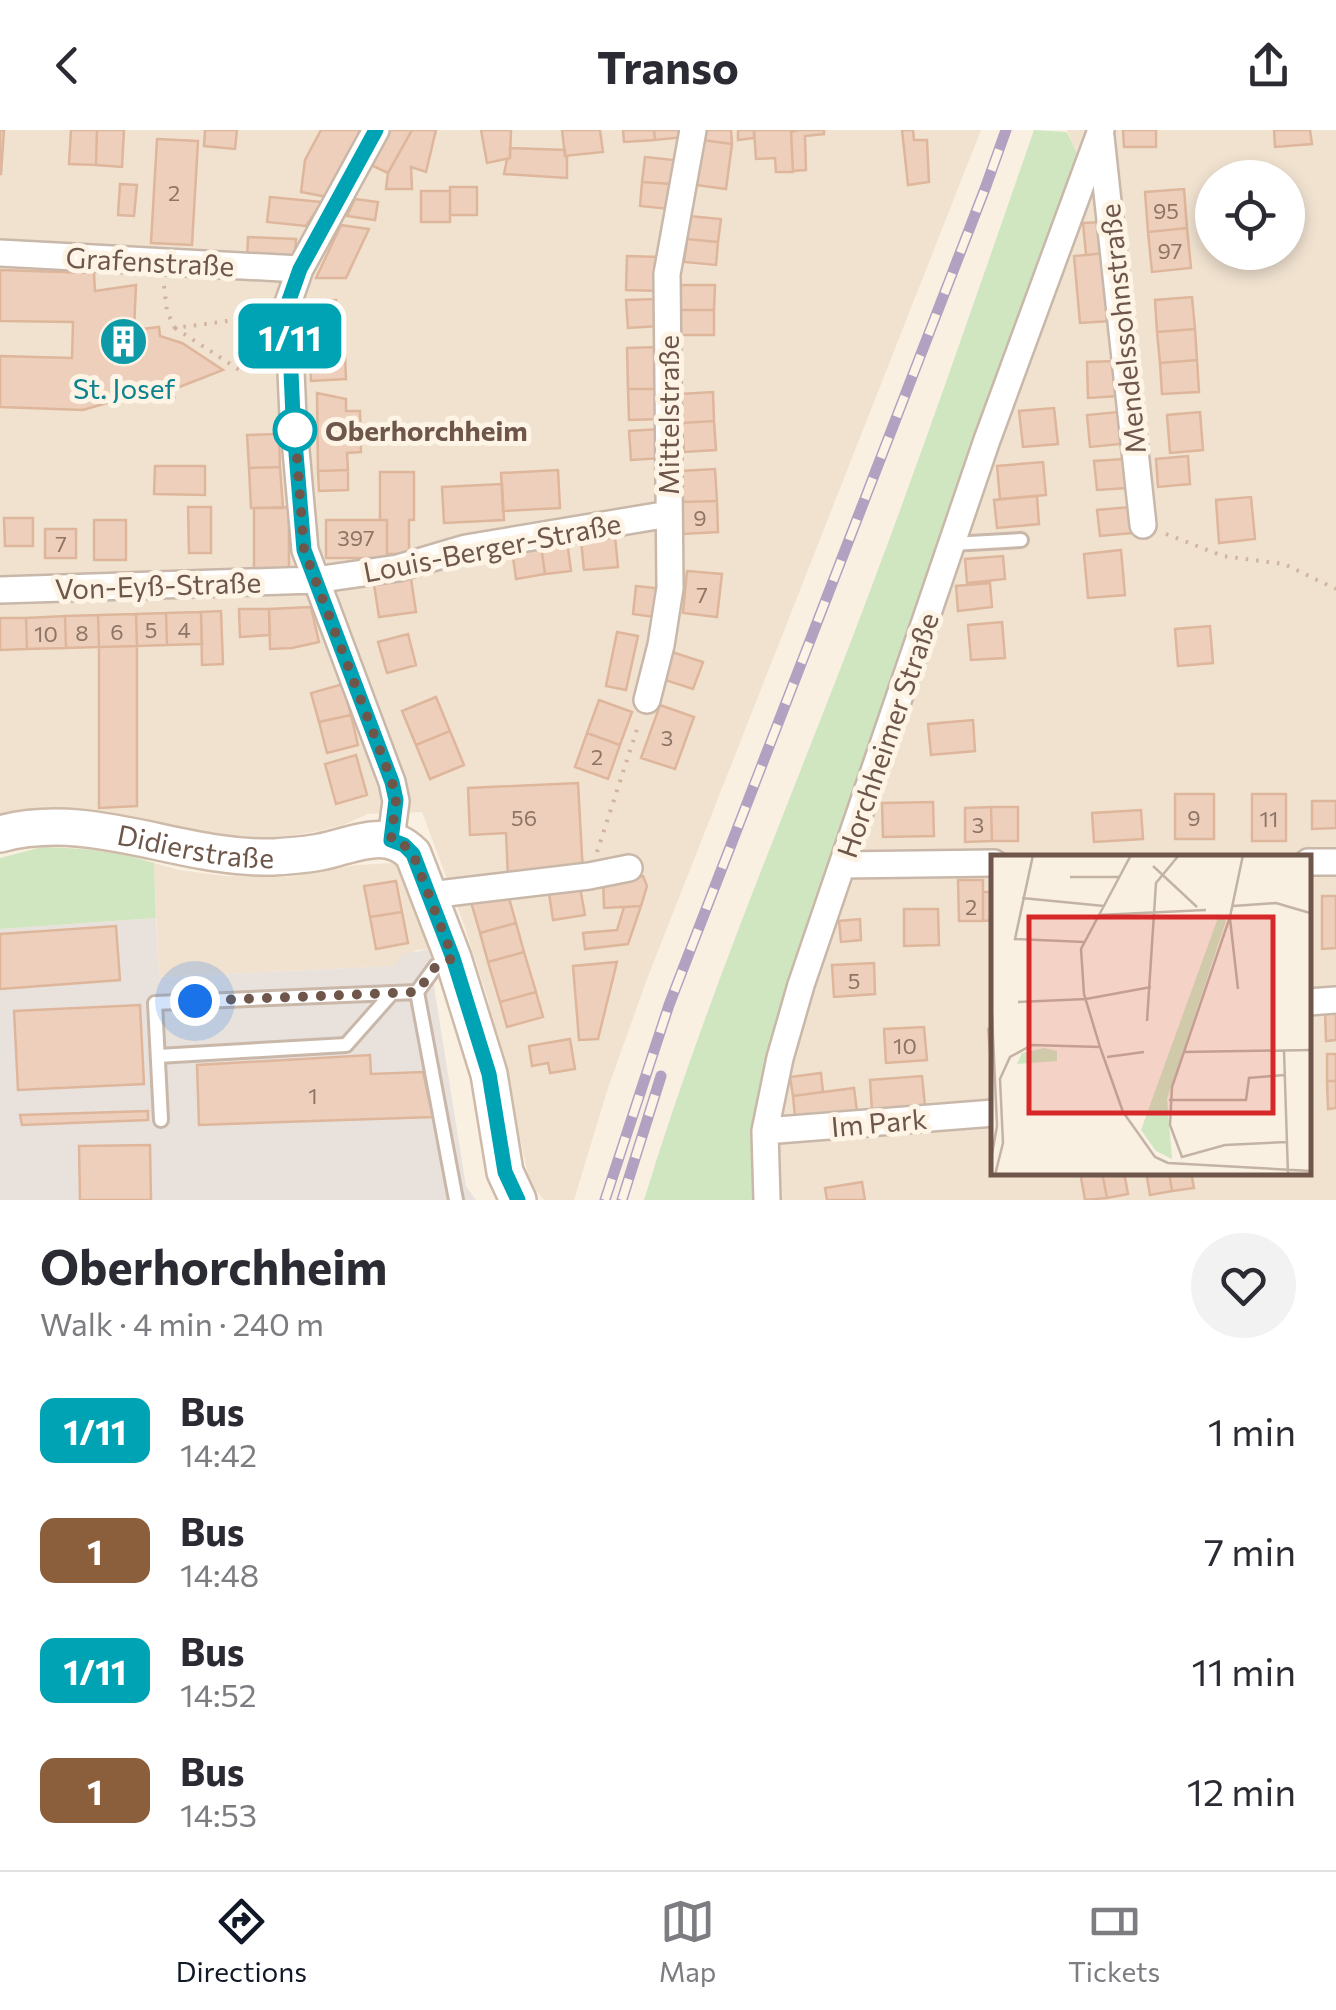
<!DOCTYPE html>
<html lang="en">
<head>
<meta charset="utf-8">
<style>
	body { margin:0; font-family:Commissioner,sans-serif; background:#f2f2f3; color:#2b2b33; height:100vh; display:flex; flex-direction:column; font-size:38px; white-space:nowrap }
	* { box-sizing:border-box; margin:0 }
	p { font-size:32px; color:#7c7c81 }
	.icon { flex:none; width:55px; height:55px; fill:none; stroke:currentColor; stroke-width:2; stroke-linecap:round; stroke-linejoin:round }
	.map { position:relative; height:1070px; overflow:hidden }
	.panel { display:flex; flex-direction:column; background:#fff; flex:1 }
	.panel>* { flex:none }
	.badge { padding:0 20px; border-radius:15px; font-size:35px; line-height:65px }
	.fabs { position:absolute; left:1195px; top:30px; display:grid; gap:20px }
	.fabs a { display:grid; place-items:center; width:110px; height:110px; border-radius:50%; background:#fff; box-shadow:0 5px 15px #0003; font-size:50px }
	.you { position:absolute; width:50px; height:50px; margin:-25px; border:8px solid #fff; border-radius:50%; background:#1a73e8; box-shadow:0 0 0 15px #1a73e833 }
	.map>.badge { position:absolute; translate:-50% -50%; box-shadow:0 0 0 5px #fff }
	.round { display:grid; place-items:center; flex:none; width:105px; height:105px; border-radius:52px; background:#f2f2f3 }
	.head { display:flex; align-items:center; justify-content:space-between; height:170px; padding:0 40px }
	h1 { font-size:48px; font-weight:700; line-height:75px }
	ul { padding:0; list-style:none }
	li { display:flex; align-items:center; gap:30px; height:120px; padding:0 40px }
	li div { flex:1 }
	li b { display:block; font-size:38px }
	li em { font-style:normal }
	li .badge { min-width:110px; font-weight:700; text-align:center }
	header { display:flex; justify-content:space-between; align-items:center; height:130px; padding:0 40px; background:#fff; font-size:45px; font-weight:700 }
	.dock { display:flex; justify-content:space-around; align-items:center; height:140px; border-top:2px solid #e1e1e2; background:#fff; font-size:28px; color:#7c7c81 }
	.dock a { display:grid; justify-items:center; gap:5px }
	.dock .active { color:#111827 }
	.map>svg:first-child { display:block }
	.residential { fill:#f1e2d0; fill-rule:evenodd }
	.industrial { fill:#e9e2dc }
	.green { fill:#cfe6c1 }
	.building { fill:#edcfbb; stroke:#deb69c; stroke-width:2.5 }
	.lines { fill:none; stroke-linecap:round; stroke-linejoin:round }
	.lane-casing { stroke:#c9b8a9; stroke-width:18 }
	.street-casing { stroke:#c9b8a9; stroke-width:30 }
	.secondary-casing { stroke:#cebaa9; stroke-width:40 }
	.path { stroke:#d1b39f; stroke-width:4; stroke-dasharray:2.5 8; stroke-linecap:butt }
	.lane { stroke:#fff; stroke-width:12 }
	.street { stroke:#fff; stroke-width:25 }
	.secondary { stroke:#fff; stroke-width:35 }
	.rail-casing { stroke:#b3a1c1; stroke-width:11 }
	.rail { stroke:#fdf4e6; stroke-width:8; stroke-dasharray:22; stroke-linecap:butt }
	.line-casing { stroke:#fff; stroke-width:22 }
	.line { stroke:#00a3b4; stroke-width:15 }
	.walk { stroke:#6e574a; stroke-width:10; stroke-dasharray:0 18 }
	.stop-dot { fill:#fff; stroke:#00a3b4; stroke-width:5 }
	.labels { text-anchor:middle; dominant-baseline:central; stroke-width:10; stroke-linejoin:round; paint-order:stroke }
	.number-label { font-size:22px; fill:#8e7566 }
	.street-label { font-size:28px; fill:#6e574a; stroke:#fdf4e6 }
	.culture-label { font-size:28px; fill:#0d838f; stroke:#fdf4e6 }
	.stop-label { font-size:28px; font-weight:bold; fill:#6e574a; stroke:#fdf4e6; text-anchor:start }
	.inset-road { fill:none; stroke:#c2b3a5; stroke-width:2.5 }
	.view { fill:#d62828; fill-opacity:0.15; stroke:#d62828; stroke-width:5 }
	.inset-edge { fill:none; stroke:#6e574a; stroke-width:5 }
</style>
</head>
<body>
<header><svg class="icon" aria-label="back" viewBox="0 0 24 24"><path d="M15 5l-7 7 7 7"/></svg>Transo<svg class="icon" aria-label="share" viewBox="0 0 24 24"><path d="M12 15V3M7 8l5-5 5 5M5 13v7h14v-7"/></svg></header>
<div class="map">
<svg width="1336" height="1070" viewBox="0 0 1336 1070">
	<rect width="100%" height="100%" fill="#faf0e1"/>
	<path class="residential" d="M0 0H981L647 849 607 961 574 1070H544L530 1053 488 870 464 795 422 682 368 684 343 695 314 702 264 709 225 707 113 684 76 679 30 681 0 686Z
		M1067 0H1336V1070H758L757 1021 1077 23ZM1212 48H1288V122H1212ZM994 728H1308V1042H994Z
		M154 733 179 740 225 746 288 747 357 735 394 733 405 742 430 819 416 820 395 836 159 847Z"/>
	<path class="industrial" d="M156 788 159 847 394 836 403 824 430 819 435 863 466 1056 476 1070H0V799Z"/>
	<path class="green" d="M1034 0 1067 2 1077 23 1060 87 790 863 758 1070H644C698 893 769 722 836 550 907 368 970 184 1034 0Z
		M42 717C80 718 117 721 154 733L156 788 0 799V728Z"/>
	<path class="building" d="M0 0H4L1 44H0Z
		M71 0H97L96 35 69 34Z
		M97 0H124L122 37 96 35Z
		M205 0H237L235 19 204 16Z
		M321 0H363L327 67 301 62 305 30Z
		M389 0H412L388 43 369 34Z
		M412 0H436L426 42 411 37 412 59H386L388 43Z
		M481 0H511L510 28 487 33Z
		M562 0H600L603 22 565 26Z
		M623 0H654L655 10 624 12Z
		M654 0H685L686 7 655 10Z
		M703 0H731L732 14 702 10Z
		M738 0H754V8L738 10Z
		M754 0H791L793 42H776L775 28 756 29Z
		M798 0H824V4L805 6 806 40 793 41 791 2Z
		M902 0H913L914 10H927L929 52 908 55Z
		M1123 0H1156V17H1124Z
		M1274 0H1310L1312 14 1275 17Z
		M157 9 198 11 192 115 151 113Z
		M702 10 732 14 726 59 696 55Z
		M510 18 565 20V26H567V48L504 44 507 29 510 28Z
		M645 27 674 30 672 54 642 52Z
		M642 52 672 54 669 79 640 76Z
		M120 54 137 55 134 86 118 85Z
		M450 57H477V85H450Z
		M1184 59 1187 98 1148 102 1145 62Z
		M421 61H450V92H421Z
		M270 67 322 72 306 96 267 92Z
		M355 69 378 72 375 90 347 86Z
		M689 86 721 89 718 112 687 109Z
		M1102 92 1105 123 1086 125 1083 93Z
		M341 95 369 99 346 148H316Z
		M1187 98 1191 138 1152 142 1148 102Z
		M248 107 296 109 295 133 247 130Z
		M687 109 718 112 716 135 684 132Z
		M1105 123 1111 191 1080 193 1074 126Z
		M627 126 660 127 659 161 626 160Z
		M0 140 94 143 95 161 136 155 134 200 159 197 160 206 182 213 223 240 169 261 174 267 131 266 83 280 0 277V226L72 228 73 192 0 191Z
		M678 155H715L714 180H677Z
		M1192 167 1195 199 1157 202 1155 170Z
		M657 169 659 196 628 198 626 170Z
		M336 170 338 204 312 206 310 172Z
		M677 180H714V205H677Z
		M1195 199 1197 230 1160 233 1157 202Z
		M658 217 659 259H628L627 218Z
		M345 225 346 249 311 251 310 227Z
		M1197 230 1199 262 1162 264 1160 233Z
		M1117 231 1119 266 1088 268 1087 232Z
		M628 259H659L660 289 629 290Z
		M713 262 714 291 682 293 681 264Z
		M317 263 346 269V281H360L361 322 347 323 348 340 318 341Z
		M1054 278 1058 314 1023 317 1019 281Z
		M1118 282 1121 314 1090 317 1087 285Z
		M1200 282 1203 320 1170 323 1167 285Z
		M714 291 716 320 684 322 682 293Z
		M660 299 662 328 631 330 629 301Z
		M279 304 280 337 249 338 247 305Z
		M1188 326 1190 354 1158 357 1156 329Z
		M1124 329 1127 358 1097 360 1094 331Z
		M1043 332 1046 365 1000 369 997 336Z
		M155 336H205V365L154 364Z
		M280 337 283 378H251L249 338Z
		M715 339 717 371 682 372 680 341Z
		M348 340V360L319 361 318 341Z
		M558 340 560 378 503 381 501 343Z
		M380 342H414V390H409V424H387V390H380Z
		M502 354 504 390 444 393 442 357Z
		M1037 366 1039 394 997 398 994 370Z
		M1251 367 1255 409 1219 413 1216 370Z
		M717 371 718 402 683 404 682 372Z
		M188 377H211V423H189Z
		M289 377V439L254 440V378Z
		M1130 377 1132 403 1100 406 1097 380Z
		M4 388H33V416H5Z
		M94 390H126V430H94Z
		M326 390H387V428H326Z
		M45 399H76V428H45Z
		M615 406 618 437 584 440 581 410Z
		M567 411 571 441 545 444 541 416Z
		M541 416 545 444 516 449 512 420Z
		M1121 420 1125 465 1088 468 1084 424Z
		M1003 426 1005 449 967 453 965 429Z
		M687 441 722 444 717 487 683 483Z
		M410 442 416 482 379 487 373 448Z
		M990 453 992 477 958 481 956 456Z
		M636 456 664 459 661 488 633 484Z
		M311 477 319 512 292 518 270 519 269 479Z
		M239 479H269L270 505 240 507Z
		M221 481 223 534 202 535 201 482Z
		M201 482 202 514 167 515 166 483Z
		M166 483 167 515 137 516 136 484Z
		M136 484 137 516 99 517 98 485Z
		M98 485 99 517 66 518 65 486Z
		M65 486 66 518 27 519 26 488Z
		M0 488H26L27 519 0 520Z
		M1002 492 1005 528 971 530 968 495Z
		M1210 496 1213 533 1178 536 1175 499Z
		M617 502 638 506 626 560 606 556Z
		M408 504 416 535 387 543 378 512Z
		M137 516V676L99 678V517Z
		M672 522 703 532 693 559 662 549Z
		M343 554 351 585 319 592 311 563Z
		M436 567 450 601 416 615 402 581Z
		M599 570 632 582 620 615 587 603Z
		M660 575 694 587 675 639 641 628Z
		M351 585 358 615 327 623 319 592Z
		M973 590 975 621 931 625 928 594Z
		M450 601 464 635 430 649 416 615Z
		M587 603 620 615 608 649 575 637Z
		M356 625 367 665 336 674 325 634Z
		M578 653 583 744 508 748 506 703 470 705 468 658Z
		M1175 664H1214V709H1175Z
		M1252 664H1286V711H1252Z
		M1312 671H1336V698L1312 699Z
		M933 672 934 706 883 707 882 673Z
		M991 677 992 711 965 712V678Z
		M991 677H1018V711H992Z
		M1141 680 1143 709 1094 712 1092 683Z
		M643 746 647 756 641 776 604 778 603 748Z
		M958 750H983V791H959Z
		M396 751 402 782 370 787 364 756Z
		M579 752 585 785 553 790 548 757Z
		M507 761 516 793 480 803 471 772Z
		M983 762H994V790L983 791Z
		M1322 766H1336V818L1322 819Z
		M641 776 628 814 585 819 583 803 617 800 624 777Z
		M904 779H938L939 815 904 816Z
		M402 782 408 813 376 819 370 787Z
		M860 789 861 810 841 812 839 791Z
		M516 793 524 822 488 832 480 803Z
		M116 796 120 850 0 859V804Z
		M524 822 536 862 500 872 488 832Z
		M617 832 598 909 579 910 573 836Z
		M874 833 875 864 834 867 832 835Z
		M536 862 543 887 507 897 500 872Z
		M140 875 144 954 18 960 14 881Z
		M1336 879V910L1326 911 1325 880Z
		M924 897 927 930 886 933 884 899Z
		M994 898V921H990L988 899Z
		M570 909 575 939 550 943 548 933 532 936 529 916Z
		M1327 924H1336V951H1327Z
		M370 925 371 944 423 942 433 987 199 995 197 935Z
		M821 943 823 962 793 966 790 947Z
		M922 946 925 976 872 981 870 950Z
		M1327 951H1336V978L1328 979Z
		M854 958 858 989 796 996 793 966Z
		M148 981V990L22 995 20 985Z
		M150 1015 151 1070H80L79 1016Z
		M1080 1042H1102L1107 1068 1085 1070Z
		M1102 1042H1124L1128 1064 1107 1068Z
		M1146 1042H1169L1172 1061 1150 1065Z
		M1169 1042H1191L1194 1058 1172 1061Z
		M862 1052 865 1070H827L825 1058Z"/>
	<g class="lines">
		<defs>
			<path id="lane" d="M952 414 1021 410
				M451 829 436 836 417 862 456 1070
				M158 926 346 915 392 863
				M161 990 155 873 417 862"/>
			<path id="street" d="M376 0 300 139 288 173 293 287 305 420 392 652 396 671 391 709
				M1101 7 1143 395
				M0 123 300 139
				M0 460 315 450 398 438 466 418 669 384
				M647 570 661 515 670 458 667 144 693 0
				M1308 732H1336
				M842 735 994 733
				M430 765 589 746 629 738
				M1308 872 1336 870
				M765 1001 994 983
				M767 1070 765 1001 780 928 801 855 987 310 1101 0"/>
			<g id="secondary">
				<path id="s1" d="M0 704C93 679 181 730 274 727 289 726 305 725 320 722 352 716 386 696 413 724L453 828 489 944 505 1042 518 1070"/>
			</g>
		</defs>
		<use href="#lane" class="lane-casing"/>
		<use href="#street" class="street-casing"/>
		<use href="#secondary" class="secondary-casing"/>
		<path class="path" d="M164 156 167 182 175 198 265 186
			M175 198 241 241
			M1166 404 1223 426 1284 434 1336 459
			M597 722 639 593"/>
		<use href="#lane" class="lane"/>
		<use href="#street" class="street"/>
		<use href="#secondary" class="secondary"/>
		<defs>
			<path id="rail" d="M605 1070 669 875 986 56 1006 0
				M622 1070 661 946"/>
		</defs>
		<use href="#rail" class="rail-casing"/>
		<use href="#rail" class="rail"/>
	</g>
	<g class="lines">
		<defs>
			<path id="line" d="M376 0 300 139 288 173 293 287 304 420 392 652 396 670 391 710 404 715 413 724 453 828 489 944 505 1042 518 1070"/>
		</defs>
		<use href="#line" class="line-casing"/>
		<use href="#line" class="line"/>
		<path class="walk" d="M195 871 417 862 436 836 453 828 413 724 404 715 391 710 396 670 392 652 304 420 295 300"/>
	</g>
	<defs>
		<symbol id="building-disc" viewBox="-11 -11 22 22"><circle r="9.5" fill="#0f9aa8" stroke="#fdf4e6"/><path d="M-4-6H4V6H1V3H-1V6H-4ZM-2.5-4.3h1.7v1.8h-1.7ZM.8-4.3h1.7v1.8H.8ZM-2.5-1h1.7V.8h-1.7ZM.8-1h1.7V.8H.8Z" fill="#fff"/></symbol>
	</defs>
	<g fill-rule="evenodd">
		<use href="#building-disc" x="96" y="184" width="55" height="55"/>
	</g>
	<circle class="stop-dot" cx="295" cy="300" r="20"/>
	<g class="labels">
		<g class="number-label">
			<text x="174" y="62">2</text>
			<text x="1166" y="80">95</text>
			<text x="1170" y="120">97</text>
			<text x="700" y="387">9</text>
			<text x="356" y="407">397</text>
			<text x="61" y="413">7</text>
			<text x="702" y="464">7</text>
			<text x="151" y="499">5</text>
			<text x="184" y="499">4</text>
			<text x="117" y="501">6</text>
			<text x="82" y="502">8</text>
			<text x="46" y="503">10</text>
			<text x="667" y="607">3</text>
			<text x="597" y="626">2</text>
			<text x="524" y="687">56</text>
			<text x="1194" y="687">9</text>
			<text x="1269" y="688">11</text>
			<text x="978" y="694">3</text>
			<text x="971" y="776">2</text>
			<text x="854" y="850">5</text>
			<text x="905" y="915">10</text>
			<text x="313" y="965">1</text>
		</g>
		<g class="street-label">
			<text transform="translate(150 131) rotate(3)">Grafenstraße</text>
			<text transform="translate(1122 199) rotate(-96)">Mendelssohnstraße</text>
			<text transform="translate(668 285) rotate(-90)">Mittelstraße</text>
			<text transform="translate(492 417) rotate(-11)">Louis-Berger-Straße</text>
			<text transform="translate(158 455) rotate(-2)">Von-Eyß-Straße</text>
			<text transform="translate(887 605) rotate(-71)">Horchheimer Straße</text>
			<text stroke="none"><textPath href="#s1" startOffset="198">Didierstraße</textPath></text>
			<text transform="translate(879 992) rotate(-5)">Im Park</text>
		</g>
		<g class="culture-label">
			<text x="124" y="258">St. Josef</text>
		</g>
		<g class="stop-label">
			<text x="325" y="300">Oberhorchheim</text>
		</g>
	</g>
	<g transform="translate(991 725)">
		<rect width="320" height="320" fill="#faf0e1"/>
		<path d="M228 60 235 66 176 244 181 304 165 296 150 275ZM53 193 66 196V206L26 209 31 198Z" fill="#cfe6c1"/>
		<path class="inset-road" d="M42 0 24 84 93 87M252 0 239 62 181 232 179 270 191 302 234 290 295 287M162 11 206 52M79 22H128M31 43 113 51M242 51 285 48 319 58M107 60 215 55M239 64 247 134M27 147 95 144 160 132M156 166 165 28 188 0M109 192 93 139 90 94 140 0M109 192 132 257 164 302 177 308M293 196 297 320M192 197 320 195M116 202 153 197M178 245H255L258 223 293 220M0 305 6 271 1 159M177 308 320 316M4 320 12 288 9 224 19 202 41 190 109 192"/>
		<path class="view" d="M38 62H282V258H38Z"/>
		<rect width="320" height="320" class="inset-edge"/>
	</g>
</svg>
<div class="fabs">
<a><svg class="icon" aria-label="locate" viewBox="0 0 24 24"><circle cx="12" cy="12" r="6"/><path d="M12 2v4M12 18v4M2 12h4M18 12h4"/></svg></a>
</div>
<div class="you" style="left:195px;top:871px"></div>
<b class="badge" style="left:290px;top:206px;background:#00a3b4;color:#fff">1/11</b>
</div>
<section class="panel">
<div class="head"><div><h1>Oberhorchheim</h1><p>Walk · 4 min · 240 m</p></div><a class="round"><svg class="icon" aria-label="heart" viewBox="0 0 24 24"><path d="M12 20l-8-8c-3-5 5-10 8-4 3-6 11-1 8 4z"/></svg></a></div>
<ul>
<li><span class="badge" style="background:#00a3b4;color:#fff">1/11</span><div><b>Bus</b><p>14:42</p></div><em>1 min</em></li>
<li><span class="badge" style="background:#8b5e3c;color:#fff">1</span><div><b>Bus</b><p>14:48</p></div><em>7 min</em></li>
<li><span class="badge" style="background:#00a3b4;color:#fff">1/11</span><div><b>Bus</b><p>14:52</p></div><em>11 min</em></li>
<li><span class="badge" style="background:#8b5e3c;color:#fff">1</span><div><b>Bus</b><p>14:53</p></div><em>12 min</em></li>
</ul>
</section>
<nav class="dock">
<a class="active"><svg class="icon" aria-label="directions" viewBox="0 0 24 24"><path d="M12 3l9 9-9 9-9-9zM9 14v-3h6M13 9l2 2-2 2"/></svg>Directions</a>
<a><svg class="icon" aria-label="map" viewBox="0 0 24 24"><path d="M3 6l6-2 6 2 6-2v14l-6 2-6-2-6 2zM9 4v14M15 6v14"/></svg>Map</a>
<a><svg class="icon" aria-label="tickets" viewBox="0 0 24 24"><path d="M3 7h18v10H3zM15 7v10"/></svg>Tickets</a>
</nav>
</body>
</html>
